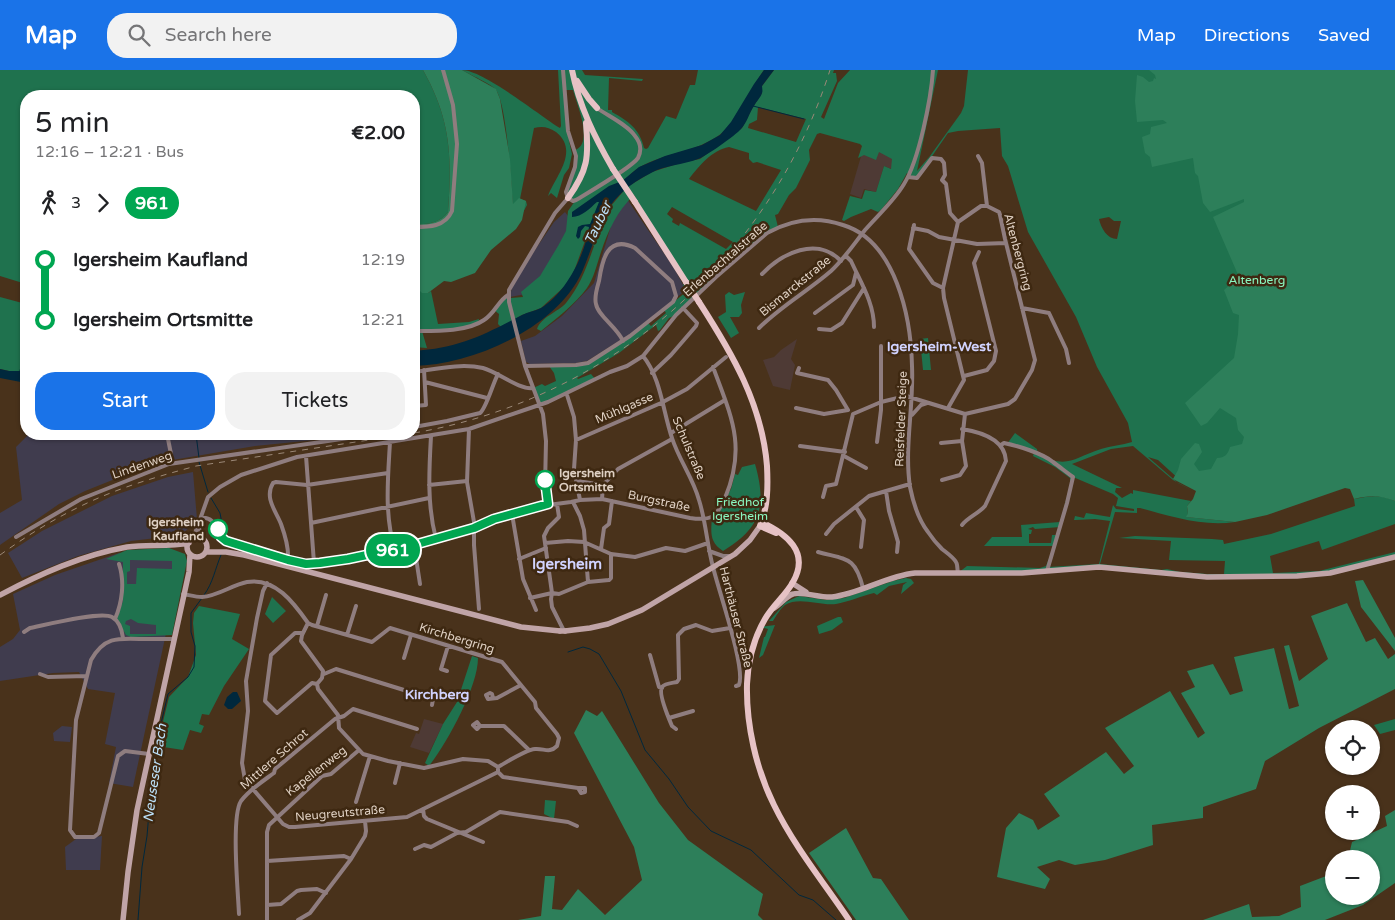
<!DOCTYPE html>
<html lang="en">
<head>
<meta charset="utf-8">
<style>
	body { margin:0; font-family:"Varela Round",sans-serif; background:#f2f2f2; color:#202124; height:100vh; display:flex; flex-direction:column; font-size:19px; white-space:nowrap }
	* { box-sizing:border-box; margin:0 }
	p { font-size:16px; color:#757577 }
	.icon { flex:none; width:28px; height:28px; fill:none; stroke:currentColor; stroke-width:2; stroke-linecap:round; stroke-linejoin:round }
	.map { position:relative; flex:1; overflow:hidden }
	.details { position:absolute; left:20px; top:20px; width:400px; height:350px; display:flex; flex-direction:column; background:#fff; border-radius:20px; box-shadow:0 1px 4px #0004 }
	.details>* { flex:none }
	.badge { padding:0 10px; border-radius:16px; font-size:18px; line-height:32px }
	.buttons { position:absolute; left:1325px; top:650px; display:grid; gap:10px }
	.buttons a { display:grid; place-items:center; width:55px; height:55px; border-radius:50%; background:#fff; box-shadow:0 1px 4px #0004; font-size:25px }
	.map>.badge { position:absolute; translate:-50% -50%; box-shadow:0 0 0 2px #fff }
	.legs { display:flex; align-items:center; gap:8px; height:55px; padding:0 15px; font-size:16px }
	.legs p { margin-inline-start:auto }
	.summary { display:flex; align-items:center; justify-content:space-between; height:85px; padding:0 15px }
	h1 { font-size:28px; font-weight:600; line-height:38px }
	.action { display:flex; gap:10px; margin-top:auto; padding:10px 15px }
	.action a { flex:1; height:58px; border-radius:20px; background:#1a73e8; color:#fff; font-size:20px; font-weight:600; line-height:58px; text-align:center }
	.action a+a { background:#f2f2f2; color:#202124 }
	ul { padding:0 15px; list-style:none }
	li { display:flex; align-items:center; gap:18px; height:60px; font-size:19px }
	li i { display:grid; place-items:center; width:8px; height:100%; margin:0 6px; background:currentColor }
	li i::after { content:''; width:12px; height:12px; margin:-6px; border:4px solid; border-radius:50%; background:#fff }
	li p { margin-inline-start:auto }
	li:first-child i { background:linear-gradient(#0000 50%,currentColor 0) }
	li:last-child i { background:linear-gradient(currentColor 50%,#0000 0) }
	header { display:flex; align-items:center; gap:30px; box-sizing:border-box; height:70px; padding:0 25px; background:#1a73e8; color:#fff }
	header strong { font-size:24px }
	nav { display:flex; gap:28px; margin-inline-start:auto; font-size:18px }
	.search { width:350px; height:45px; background:#f2f2f2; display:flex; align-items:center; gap:12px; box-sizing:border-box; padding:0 18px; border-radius:20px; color:#757577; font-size:19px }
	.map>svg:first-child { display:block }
	.commercial { fill:#403c4e }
	.education { fill:#4e3a35 }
	.green { fill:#1f724e; fill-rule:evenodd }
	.forest { fill:#2d7f5a }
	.water { fill:#00283d }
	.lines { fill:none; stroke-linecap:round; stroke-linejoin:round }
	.stream { stroke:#00283d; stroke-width:1 }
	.river { stroke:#00283d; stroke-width:7 }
	.street { stroke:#8f7d7f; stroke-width:4 }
	.secondary { stroke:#c0a4a7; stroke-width:5.5 }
	.primary { stroke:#e6c2c5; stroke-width:6 }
	.rail { stroke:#9b8877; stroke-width:1; stroke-dasharray:6 6; stroke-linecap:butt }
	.secondary-bridge { stroke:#c0a4a7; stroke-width:5.5 }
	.primary-bridge { stroke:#e6c2c5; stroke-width:6 }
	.line-1-casing { stroke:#fff; stroke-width:11 }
	.line-1 { stroke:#00a651; stroke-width:8 }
	.stop-1-dot { fill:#fff; stroke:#00a651; stroke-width:2.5 }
	.labels { text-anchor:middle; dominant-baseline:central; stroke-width:5; stroke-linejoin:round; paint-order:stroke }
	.street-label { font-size:12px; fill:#dfd0c3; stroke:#3e2811 }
	.park-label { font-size:12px; fill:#8af7c0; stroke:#3e2811 }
	.stop-label { font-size:12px; font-weight:bold; fill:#dfd0c3; stroke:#3e2811; text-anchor:start }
	.water-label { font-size:14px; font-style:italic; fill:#badff7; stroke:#3e2811 }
	.neighbourhood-label { font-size:14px; font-weight:bold; fill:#d1d3ff; stroke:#3e2811 }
	.quarter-label { font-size:15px; font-weight:bold; fill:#d1d3ff; stroke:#3e2811 }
</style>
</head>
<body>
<header>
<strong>Map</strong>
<div class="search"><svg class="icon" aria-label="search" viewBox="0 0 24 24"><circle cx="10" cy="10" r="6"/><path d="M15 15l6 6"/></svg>Search here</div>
<nav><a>Map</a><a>Directions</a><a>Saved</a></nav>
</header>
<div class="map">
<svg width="1395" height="850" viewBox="0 0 1395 850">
	<rect width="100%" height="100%" fill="#49321b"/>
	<path class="commercial" d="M627 129 674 198 686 220 630 264 587 291 576 293 530 294 526 292 521 271 535 266 562 246 594 213 613 149Z
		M565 142 568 146V158L548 196 526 224 510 227 512 217 520 202 554 152Z
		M29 364H323L324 369 255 376 155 393 85 421 59 434 0 475V443L22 430 16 377Z
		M193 402 197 449 182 465 131 471 78 486 22 508 8 483 42 461 112 426 168 407Z
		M119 483 182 489 133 717 109 713 116 677 105 674 115 623 88 619 79 602 53 603 0 611V577L13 569 20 560 13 524 55 505Z
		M62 656 72 657 70 672 54 671 53 663Z
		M102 766 100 800H66L65 777 76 769Z"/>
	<path class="education" d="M864 76 896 86 891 99 884 96 876 122 864 119 861 128 850 124Z
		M797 269 791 289 795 295 790 320 773 316 763 290 774 287 781 280Z
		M424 649 443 654 429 683 410 677 416 663 419 664Z"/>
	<path class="green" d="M0 0H423C451 50 452 86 448 142 440 153 427 155 414 154V26H26V214L0 206Z
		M462 0C483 0 539 45 560 58L561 56 558 0H582L585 5 643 9 642 11 609 8 608 40H612V42C628 51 640 59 644 78L646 79 648 78 666 46 676 49 690 15H695L698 0H764C750 19 738 52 718 66 695 82 665 83 640 97 630 102 609 128 599 138H597L573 204 565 216 541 238 522 245 501 257 498 254 499 244 494 240 508 225 511 228 523 227 521 222 540 206 558 176 566 161 568 141 575 131 566 125 575 97V80C594 73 577 35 573 20H565L569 71 572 84 569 98 564 105 557 128 551 123 548 126C555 107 580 81 556 62 548 57 543 56 534 58L520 129 526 131 527 135 514 159C513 137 508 31 495 19 490 13 470 5 462 0Z
		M774 0H834L833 3H836L837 11 821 47 824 49 838 13 850 0H938L917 101 930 86 961 43 964 36 968 0H1395L1381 351 1180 410 1158 390 1148 387 1178 413 1195 422 1173 410 1133 376 1111 379 1072 394 1122 418H1116L1115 422 1122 428 1131 423 1133 424V420L1191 431 1187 436 1188 443 1187 447 1235 452C1203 457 1170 446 1140 438H1137V443L1115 442 1100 494 1161 500 1167 499 1180 502 1207 504H1224L1225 491 1169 490 1171 471 1119 468 1135 466 1212 469 1223 470 1224 474 1271 464 1355 436 1354 429C1370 426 1380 424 1395 431V454L1322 480 1319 471 1270 486 1273 503 1319 501 1395 482V487L1330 503 1233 507 1122 498 958 503 967 496 1040 498 1046 496 1054 476H984L992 467H1022L1021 455 1060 452 1070 416V408L1055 397 1033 386 1034 383 1007 374 1015 363 1037 379 1038 385C1069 399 1073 388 1101 379 1111 376 1122 375 1132 372L1128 353 1097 297 1076 247 1028 162 1008 96 1002 86 1000 58 958 61 948 63 919 105 913 109 907 103 898 119 881 140 878 142 871 139 851 147 844 151 842 150 850 126 862 129 865 120 876 122 884 96 891 99 892 89 879 82 876 90 864 85 858 88 862 76 860 74 820 63 817 64 809 80 810 90 796 118 789 125 778 144 775 145 778 157 767 163 676 245 669 248 660 260 658 261 656 255 619 283 577 308 578 309 591 304 596 310 540 335 533 318 542 314 545 316 556 311 554 303 549 296 582 295 648 253 651 256 666 243 664 240 686 222 683 215 686 212 634 125C617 141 608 161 601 182 597 194 594 208 587 218 575 234 557 248 541 261L537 259C541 247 558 242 566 233 580 216 587 196 594 176L592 174 605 143 627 117 652 102 680 93 700 89 742 58 753 37 762 23V16ZM758 37 806 49 796 72 748 58 749 54 757 50ZM729 77 749 83V89L753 93 757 92 781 100 756 141 689 109C699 96 712 80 729 77ZM672 137 733 172 726 179 680 153 679 156 672 152 673 149 667 144ZM1109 147 1114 151H1121L1117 169C1107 169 1101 158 1099 149ZM1073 407 1113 424 1118 428 1116 436 1134 439V441L1116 439 1113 435 1110 447 1086 443 1084 448 1075 446 1074 450H1076L1095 449 1110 451 1099 494 1048 497 1057 465H1052L1051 473H1029V464H1031L1032 460 1028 459 1033 457 1035 459 1060 457Z
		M418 219 428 223 431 221 438 254 469 252 479 249 478 254 454 259 422 261 427 278 414 277V220Z
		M729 222 734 225 745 222 741 235 742 243 739 247H730L739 263 731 268 718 247 726 242 725 225Z
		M0 227 26 234V291L24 295H26V301H9L0 299Z
		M928 268 931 300H923L920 269Z
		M755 394C767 436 761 458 723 481 709 472 711 462 712 447L720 448 722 446V443L718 441 731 419 735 404 738 405 742 397Z
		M169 478 185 484 187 491 172 565 131 567 126 565 117 549 123 531V492L106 489 127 480ZM130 490 172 491V499L137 498 136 514H127V502L130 501ZM131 549 138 553 156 555V564H130V556L125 554 126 551Z
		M906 508 911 509 914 513 901 524 903 515 907 512 889 516 877 525 874 523C861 526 848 532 836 534 820 536 799 526 785 535 780 539 776 546 773 551H769L786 532 799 526 826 530 844 528 893 511Z
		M272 527 286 541 273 553 265 544Z
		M199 536 240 544 232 569 249 579 224 616 209 645 202 644 199 654 204 656 201 663 190 660 183 680 157 676 169 627 188 607 196 585 193 553 194 543Z
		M838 547H841L843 552 832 560 819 564 817 556Z
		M775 555 763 585 759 588 764 567H765L768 559 761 557Z
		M472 586 478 588C478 617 447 673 429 696L425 693 443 654 457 632Z
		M1395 649V660L1380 664 1374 655Z
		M545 730 556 731 554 749 544 744Z"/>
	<path class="forest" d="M423 0H462L496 19 500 29 510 89 513 134 519 128 526 131 522 150 516 159 491 180 475 203 451 212 444 211 428 223H422L418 219 414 220V154C427 155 440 153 448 142 452 86 451 50 423 0Z
		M1149 0H1395V431C1380 425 1370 425 1354 429L1350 419 1345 418 1267 445 1235 452 1186 447 1188 443 1187 436 1193 429 1196 421 1173 409 1178 400 1181 389 1195 373 1199 374 1202 382 1194 394 1199 401 1211 399 1217 388C1225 388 1228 384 1230 377L1242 374 1244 367 1238 360 1236 348 1220 338 1207 353 1201 356 1185 333 1234 288 1238 264 1239 245 1233 243 1224 220 1239 207 1213 147 1244 132V129L1210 142 1203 133 1198 106 1195 103 1193 88 1152 97 1150 87 1145 83 1142 67 1150 64 1151 57 1167 53 1163 50 1137 52 1135 31 1137 5 1143 7 1149 12 1153 11 1154 8 1156 9 1155 5Z
		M1363 510 1395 568V581L1361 537 1355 511Z
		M1347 533 1366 572 1375 568 1388 589 1395 584V619L1319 658 1265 691 1256 719 1203 737V748L1152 755 1153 775 1105 790 1075 795 1059 790 1037 797 1050 809 1045 819 997 807 1006 758 1019 743 1033 750 1038 760 1060 746 1044 724 1106 682 1124 704 1134 696 1105 658 1170 621 1198 668 1205 663 1181 623 1195 617 1187 601 1213 594 1230 625 1243 621 1234 587 1274 578 1289 639 1299 636 1284 576 1289 575 1299 611 1328 589 1311 546Z
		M586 640 597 646 602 641 659 733 688 770 763 824 758 845 763 850H518L541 846 545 806H555L552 839 562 840 578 819 605 845 642 810 634 777 574 663Z
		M1395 740V813L1363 835 1325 850H1203L1249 834 1252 847 1279 846 1301 837 1300 816 1334 803V826H1371V789H1348L1352 772 1387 756 1385 746Z
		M846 758 873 808 881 809 909 850H856L809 783Z"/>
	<path class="water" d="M764 0H774L762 16C762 18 763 21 762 23 761 27 756 32 754 36 749 43 747 53 741 59 736 65 705 87 698 89 683 95 665 95 651 103 600 129 602 155 582 202 557 258 472 295 414 296V281C459 278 484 265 522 245 528 242 535 241 541 238 566 223 585 185 589 157L585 156 581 161 580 167 578 169 576 166 578 157 582 155 590 154 599 132H597C590 138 582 147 572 147V142L609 116 622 111 639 97 665 86 702 75 720 65 731 52 754 14Z
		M0 299 9 301H26V313L0 308Z
		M233 622H237L241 631 232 639H228L224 635 227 627Z"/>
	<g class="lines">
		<path class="stream" d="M753 36 804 49
			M196 364 199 388
			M199 392 208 422
			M211 428 220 443 224 464
			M204 525C213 513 215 499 221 485
			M568 582 583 577 590 579 599 584 621 621 645 680 669 709 688 737 711 761 751 780 799 825 813 830 836 850
			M138 850 142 797 147 766 154 683 168 624 188 607 194 597 195 576 191 562V543L202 528"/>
		<path class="river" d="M24 305 23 301 26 291"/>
		<path class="street" d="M563 0 568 61 576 86 575 97 566 122 568 128
			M978 86 982 93 987 136
			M908 107 917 108 932 88 941 89 944 93 945 105 942 110 946 114 950 143 958 152
			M568 128 573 131 576 130C589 122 631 98 638 88 642 80 640 72 635 66 628 55 608 46 597 38
			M914 155 909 179 933 213 943 218
			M414 157C429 157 445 157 452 141L457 74 453 35 443 0
			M913 158 928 161 939 167 977 174 1006 173
			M846 186 851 191C861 213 874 233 874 257
			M762 204C782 183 817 166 841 191
			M1022 238 1049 243 1066 279 1069 293
			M815 243 853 215 856 203
			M759 258C781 236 808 221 831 201 844 189 854 174 865 160 878 145 894 131 904 114 919 90 931 29 933 0
			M819 259 831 260 842 253 864 218
			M414 261C435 261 467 262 484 250 495 243 498 231 508 225
			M643 286C661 308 663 342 672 368 679 390 693 408 699 430 706 452 707 475 713 497 718 519 746 598 739 615L736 616
			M525 296 576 295 588 293 630 266 673 232 676 226 672 212 635 178C607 164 602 191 599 211 597 218 594 227 596 234 598 246 617 257 623 271
			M799 298 797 303 828 310 836 320 848 340
			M414 302C436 299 461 293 483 298 498 302 519 320 533 318
			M652 303 671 285 696 256 697 253 683 238
			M964 306 987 300 994 291 996 281 974 193 979 182
			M425 312 487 328
			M567 325 574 347 576 370 574 399 580 430
			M414 336 426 335 424 300
			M796 338 824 344 848 340
			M912 345 921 335 927 333
			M414 357 447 351 480 343C486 339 493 313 498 304
			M469 359 467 412 474 452V475L479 539
			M671 363 725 330
			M167 364 171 384 169 394
			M431 366C429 401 427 435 436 469
			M576 370 661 333 687 319 726 287
			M390 372C388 408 384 445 395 480
			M877 372 881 340V276
			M941 373 962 371
			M1001 375 1004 373C1018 376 1042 383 1053 392 1060 397 1066 402 1073 407L1067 433 1047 501
			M800 376 845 382
			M306 386 314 493
			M844 386 866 398
			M942 410 960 405 966 396 962 371 965 344
			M577 411 603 415
			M429 415 467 411
			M886 421 889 441 898 472 897 482
			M823 427 826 416 836 414 853 344 881 332 906 326 965 344 1008 334 1015 329 1032 300 1035 290 1005 169 1000 145 999 142 987 136H981L958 152 943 218 944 228 964 310 948 338
			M602 429 603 415 618 399 672 369
			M573 432 580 446 584 460 588 512
			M557 434 559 447 548 458 544 466 552 523 551 529 552 537 564 561
			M548 435 545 417 546 371 543 344 525 296 509 232V220L555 143 568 128
			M856 437 864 450 861 477
			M512 444 523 509 536 540
			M201 448C217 446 216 464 226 471L291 491 306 494 320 493 348 489 414 475 474 458 494 449 512 444 548 435 571 432 580 430 602 429 690 448C711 451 716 448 725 428 747 376 731 346 713 297
			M311 453 429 428
			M962 455C968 447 978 444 985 436L1006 391C1005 369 981 362 962 359
			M199 457 201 468
			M826 464 834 454 869 426 910 414
			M16 467 81 429 169 394 376 364
			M193 469 208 427 220 417 241 405 297 387 469 359 548 332 610 302 627 296 643 286 676 245 716 207 767 163C792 149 817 146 843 155 896 171 911 248 912 296 914 336 904 377 910 417 913 432 918 449 928 462 932 468 937 474 942 479 947 483 953 487 956 492 958 495 957 500 958 503
			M545 473 568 471 584 472 611 484 635 487 666 478 685 481 708 473
			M414 475 420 514
			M601 479 604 458 609 454 612 431
			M709 481 723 486H731
			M818 482C847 490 855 486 863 518
			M519 489 546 478
			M288 490C289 479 285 465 281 454 276 441 264 428 273 413L276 412 307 415 388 403
			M267 513 263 521 257 548 246 611 248 641 242 693 245 710 283 754 289 757H295L407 747 498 702
			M183 524C189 525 196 527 202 527 218 526 232 515 247 512 275 507 294 533 308 553L312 555 372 572 390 558 502 592 535 632 536 638 557 664 559 668 557 676C549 684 544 678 535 679 525 680 507 692 498 697L488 691 463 689 424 698 388 691 363 684 339 658 338 645 318 619 317 614 322 608 323 601 301 571 302 565 308 553
			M530 528 552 523 559 524 588 512 609 510 611 508V484
			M115 549C122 533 125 512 119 494
			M317 556 326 525
			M24 562 30 558C45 555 100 541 112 547 119 551 122 560 123 568
			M303 563H295L271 585 265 631 277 643 312 613 317 614
			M347 565 356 536
			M650 585 659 617 662 618
			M404 588 411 565
			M447 601 441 599 448 576
			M40 604 48 607 86 606
			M324 604 336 599 433 629 432 635
			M493 628 492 624 490 623 486 625 488 629 497 628 521 615
			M669 648 693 641
			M480 656 477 652 473 655 477 659 480 656H504L529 680
			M676 659 672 656C669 649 658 623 662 617 665 613 673 613 677 612L679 609 678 565 684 559 696 555 712 561 730 558
			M149 684 125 681 118 686 99 763 94 767H75L70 760 76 650 91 590C104 567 117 568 141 569 152 569 162 569 173 569
			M498 699V702L503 707 578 718 581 723 585 722V718H578
			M395 713 400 693
			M356 732 370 686
			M423 739 424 746 427 749 483 772
			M415 779 424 775 431 777 457 763 466 762 500 742 568 752 577 756
			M267 791 344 786 351 789
			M267 835 281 834 297 821 301 820 317 819 326 823
			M239 844C238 822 231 746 241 731 249 720 263 711 274 703L275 699 335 649 344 646 353 639 417 659
			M267 850V762L269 755 322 706 331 704 359 680
			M298 850 310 843 351 789 365 766 366 761 365 751"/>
		<path class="secondary" d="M187 477a10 10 0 1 1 20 0a10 10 0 1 1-20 0Z
			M206 482H226L244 485 521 557 560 561
			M792 513 806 522
			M0 525C40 504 82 485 127 477 147 474 168 477 189 473
			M774 538C781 534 786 526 793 524 802 521 820 528 832 527 860 524 886 506 915 503H1022L1099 497 1207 507 1297 506 1330 503 1395 487
			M565 561 590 558 608 554 642 540 735 484 750 470 760 456
			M123 850 128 802 137 740 189 502 190 484"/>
		<path class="primary" d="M572 0C579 36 595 68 613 99
			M577 11 589 29 597 38
			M568 128C588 100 589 87 586 53
			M635 132 686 212
			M699 232C732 283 762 334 767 396 768 416 768 437 760 456L776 463
			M761 452C787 464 810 482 793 512 786 525 773 535 765 549 754 568 748 591 747 614 746 654 756 699 774 735 794 776 824 813 849 850"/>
		<path class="rail" d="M414 363C610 329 770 190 830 0
			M0 485C25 467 52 450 79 437 117 418 156 407 196 396L409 364"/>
		<path class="secondary-bridge" d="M560 561H565"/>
		<path class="primary-bridge" d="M613 99 635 132
			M686 212 699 232"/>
	</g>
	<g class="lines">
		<defs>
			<path id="line-1" d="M218 459 221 467 226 471 288 490 306 494 320 493 348 489 414 475 474 458 494 449 548 434 545 410"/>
		</defs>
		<use href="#line-1" class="line-1-casing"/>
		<use href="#line-1" class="line-1"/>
	</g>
	<g class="stop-1-dot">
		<circle cx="545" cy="410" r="9"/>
		<circle cx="218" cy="459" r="9"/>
	</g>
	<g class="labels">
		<g class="street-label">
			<text transform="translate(1018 182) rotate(75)">Altenbergring</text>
			<text transform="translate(725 189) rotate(-41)">Erlenbachtalstraße</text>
			<text transform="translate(795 216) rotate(-39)">Bismarckstraße</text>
			<text transform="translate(624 338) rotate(-23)">Mühlgasse</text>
			<text transform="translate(901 349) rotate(-88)">Reisfelder Steige</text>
			<text transform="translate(689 378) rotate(67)">Schulstraße</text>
			<text transform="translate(142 395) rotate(-19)">Lindenweg</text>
			<text transform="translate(659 431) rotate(12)">Burgstraße</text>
			<text transform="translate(736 547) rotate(76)">Harthäuser Straße</text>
			<text transform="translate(457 568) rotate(17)">Kirchbergring</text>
			<text transform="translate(274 689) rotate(-41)">Mittlere Schrot</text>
			<text transform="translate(316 701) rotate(-38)">Kapellenweg</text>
			<text transform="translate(340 743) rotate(-5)">Neugreutstraße</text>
		</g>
		<g class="park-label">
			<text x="1257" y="210">Altenberg</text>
			<text x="740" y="432">Friedhof<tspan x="740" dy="14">Igersheim</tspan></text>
		</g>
		<g class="stop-label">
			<text x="559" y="403">Igersheim<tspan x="559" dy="14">Ortsmitte</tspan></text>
			<text x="204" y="452" text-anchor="end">Igersheim<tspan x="204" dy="14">Kaufland</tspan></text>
		</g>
		<g class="water-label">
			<text transform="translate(598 153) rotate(-65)">Tauber</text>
			<text transform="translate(155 703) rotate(-82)">Neuseser Bach</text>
		</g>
		<g class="neighbourhood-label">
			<text x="939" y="276">Igersheim-West</text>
			<text x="437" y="624">Kirchberg</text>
		</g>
		<g class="quarter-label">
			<text x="567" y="494">Igersheim</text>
		</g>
	</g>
</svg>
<div class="buttons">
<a><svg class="icon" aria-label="locate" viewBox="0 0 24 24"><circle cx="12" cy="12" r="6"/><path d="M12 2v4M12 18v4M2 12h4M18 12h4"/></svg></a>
<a>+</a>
<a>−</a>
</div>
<b class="badge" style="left:393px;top:480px;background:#00a651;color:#fff">961</b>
<section class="details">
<div class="summary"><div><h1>5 min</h1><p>12:16 – 12:21 · Bus</p></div><b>€2.00</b></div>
<div class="legs"><svg class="icon" aria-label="walk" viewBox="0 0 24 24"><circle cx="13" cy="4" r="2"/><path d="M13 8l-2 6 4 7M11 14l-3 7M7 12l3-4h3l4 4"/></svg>3<svg class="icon" aria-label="forward" viewBox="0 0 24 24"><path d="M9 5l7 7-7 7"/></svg><b class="badge" style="background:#00a651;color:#fff">961</b></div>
<ul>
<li><i style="color:#00a651"></i><b>Igersheim Kaufland</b><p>12:19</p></li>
<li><i style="color:#00a651"></i><b>Igersheim Ortsmitte</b><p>12:21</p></li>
</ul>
<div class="action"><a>Start</a><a>Tickets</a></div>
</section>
</div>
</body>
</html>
